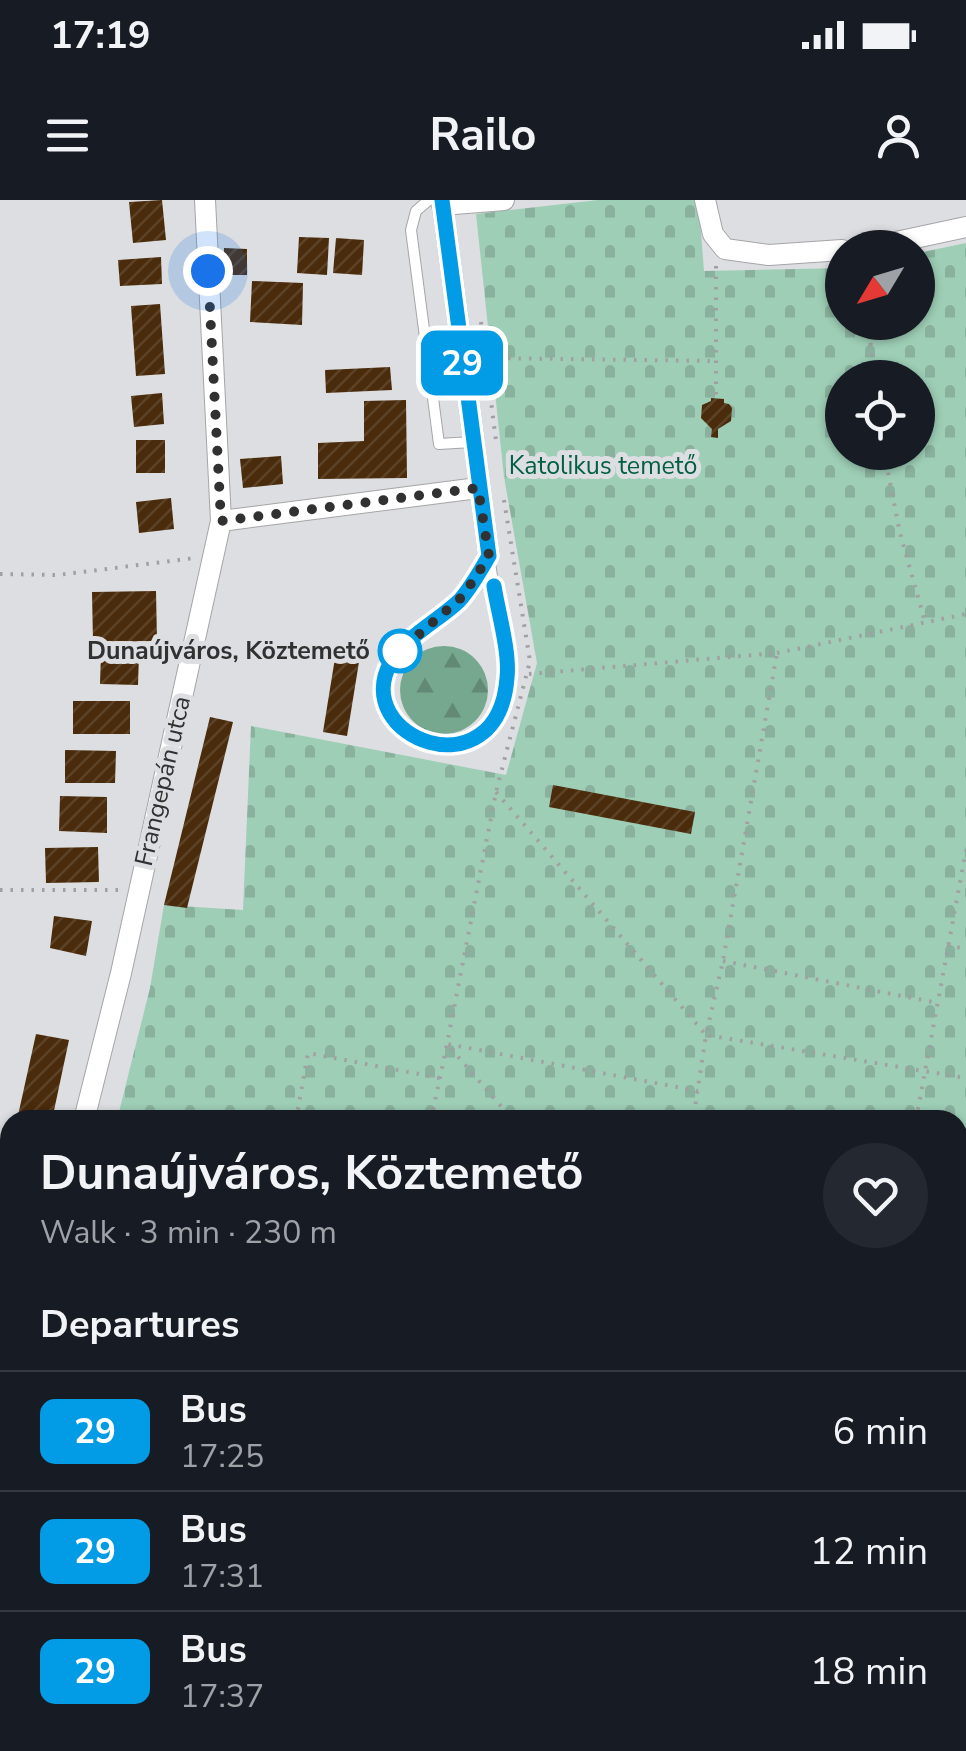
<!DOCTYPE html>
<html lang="en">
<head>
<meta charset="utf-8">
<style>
	body { margin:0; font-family:"Nunito Sans",sans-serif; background:#242831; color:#f1f3f6; height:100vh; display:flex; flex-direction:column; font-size:38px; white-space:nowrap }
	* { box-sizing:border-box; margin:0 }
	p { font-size:32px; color:#9ea1a6 }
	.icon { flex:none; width:55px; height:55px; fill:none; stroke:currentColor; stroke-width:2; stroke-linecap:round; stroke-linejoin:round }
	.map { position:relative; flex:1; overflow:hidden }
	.drawer { position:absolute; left:0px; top:910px; width:968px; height:642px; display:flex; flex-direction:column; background:#171b24; border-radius:30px 30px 0 0; box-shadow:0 2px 8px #0004 }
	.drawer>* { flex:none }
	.badge { padding:0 20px; border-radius:15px; font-size:35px; line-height:65px }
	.needle { width:65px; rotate:232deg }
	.tools { position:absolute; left:825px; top:30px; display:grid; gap:20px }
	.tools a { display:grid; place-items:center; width:110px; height:110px; border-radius:50%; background:#171b24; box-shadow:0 2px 8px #0004; font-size:50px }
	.you { position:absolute; width:50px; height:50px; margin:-25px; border:8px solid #fff; border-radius:50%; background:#1a73e8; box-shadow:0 0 0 15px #1a73e833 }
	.map>.badge { position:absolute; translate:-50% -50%; box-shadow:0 0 0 5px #fff }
	h2 { padding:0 40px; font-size:38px; line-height:90px }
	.round { display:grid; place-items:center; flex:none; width:105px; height:105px; border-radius:52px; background:#242831 }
	.summary { display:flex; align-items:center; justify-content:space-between; height:170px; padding:0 40px }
	h1 { font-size:48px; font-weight:700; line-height:75px }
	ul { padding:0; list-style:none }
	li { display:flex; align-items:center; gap:30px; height:120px; padding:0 40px; border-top:2px solid #363941 }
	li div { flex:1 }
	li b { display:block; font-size:38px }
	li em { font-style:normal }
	li .badge { min-width:110px; font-weight:700; text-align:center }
	.status { display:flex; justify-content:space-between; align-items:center; height:70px; padding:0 50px; background:#171b24; direction:ltr }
	.status svg { height:28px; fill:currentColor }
	header { display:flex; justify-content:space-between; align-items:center; height:130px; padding:0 40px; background:#171b24; font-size:45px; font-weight:700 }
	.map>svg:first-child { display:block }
	.forest { fill:url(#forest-firs) }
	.cemetery { fill:url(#cemetery-stones); fill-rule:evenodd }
	.building { fill:url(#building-hatch) }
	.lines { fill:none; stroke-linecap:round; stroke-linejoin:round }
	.service-casing { stroke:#a5a5a8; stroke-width:12 }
	.minor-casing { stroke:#a5a5a8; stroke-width:22 }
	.path { stroke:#a0a0a3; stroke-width:4; stroke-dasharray:2.5 8; stroke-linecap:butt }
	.service { stroke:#fff; stroke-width:10 }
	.minor { stroke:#fff; stroke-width:20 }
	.line-casing { stroke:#fff; stroke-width:22 }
	.line { stroke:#029be6; stroke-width:15 }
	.walk { stroke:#313132; stroke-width:10; stroke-dasharray:0 18 }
	.stop-dot { fill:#fff; stroke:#029be6; stroke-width:5 }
	.labels { text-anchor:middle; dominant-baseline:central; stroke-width:10; stroke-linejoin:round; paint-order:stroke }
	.park-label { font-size:25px; fill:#006041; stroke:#dddee1 }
	.stop-label { font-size:25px; font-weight:bold; fill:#313132; stroke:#dddee1; text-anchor:end }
	.street-label { font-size:25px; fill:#313132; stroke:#dddee1 }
</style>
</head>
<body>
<div class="status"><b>17:19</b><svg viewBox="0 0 49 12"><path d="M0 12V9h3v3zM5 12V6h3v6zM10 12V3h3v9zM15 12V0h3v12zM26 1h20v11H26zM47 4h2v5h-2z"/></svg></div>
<header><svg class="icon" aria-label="menu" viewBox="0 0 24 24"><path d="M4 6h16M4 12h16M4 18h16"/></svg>Railo<svg class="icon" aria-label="person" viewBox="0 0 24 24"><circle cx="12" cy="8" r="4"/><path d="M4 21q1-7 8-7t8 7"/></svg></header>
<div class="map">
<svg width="966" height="1551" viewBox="0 0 966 1551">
	<defs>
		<pattern id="forest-firs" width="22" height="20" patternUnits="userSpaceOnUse" patternTransform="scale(2.5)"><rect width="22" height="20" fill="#76a78f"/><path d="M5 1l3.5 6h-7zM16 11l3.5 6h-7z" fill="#618975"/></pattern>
		<pattern id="cemetery-stones" width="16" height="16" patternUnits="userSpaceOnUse" patternTransform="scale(2.5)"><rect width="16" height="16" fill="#9eceb6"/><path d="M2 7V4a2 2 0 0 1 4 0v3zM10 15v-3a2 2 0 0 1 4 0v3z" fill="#89b19d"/></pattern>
		<pattern id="building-hatch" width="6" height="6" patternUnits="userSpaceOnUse" patternTransform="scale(2.5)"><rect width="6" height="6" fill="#4a2b0b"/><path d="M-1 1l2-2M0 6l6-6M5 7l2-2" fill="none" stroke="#5c4226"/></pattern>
	</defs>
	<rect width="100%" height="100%" fill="#dddee1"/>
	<path class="forest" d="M400 490a44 44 0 1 1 88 0a44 44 0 1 1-88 0Z"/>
	<path class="cemetery" d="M598 0H694L699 7 704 71 842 68V122H918V53L966 43V1551H0V1014H10V1542H958V920H117L150 788 164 705 243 710 251 526 506 575 537 463 504 277 476 14ZM842 178H918V252H842Z"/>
	<path class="building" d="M162 0 166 40 133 43 129 2Z
		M299 37 329 38 327 75 297 73Z
		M336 38 364 40 362 75 333 73Z
		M224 48 247 49V75H224Z
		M161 57 162 84 120 86 118 60Z
		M252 81 303 83 302 125 250 122Z
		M160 104 165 174 136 176 131 106Z
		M390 167 392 190 326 193 325 170Z
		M162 193 164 224 134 227 131 196Z
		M711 198 724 199V203L729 204 732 208 731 221 718 229V238L711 237 712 229 701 218 702 205 711 201Z
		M406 200 407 278 318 279V243L364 241V201Z
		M136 240H165V273H136Z
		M281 256 283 284 243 288 240 259Z
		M171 298 174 329 139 333 136 302Z
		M156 391 157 441 93 442 92 392Z
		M101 453 139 454 138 485 100 484Z
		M335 458 359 462 347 536 323 532Z
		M73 501H130V534H73Z
		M210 517 233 522 187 708 164 705Z
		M65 550 116 551 115 583H65Z
		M553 585 695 612 691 634 549 607Z
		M60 596 107 597V633L59 631Z
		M98 647 99 682 46 683 45 648Z
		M54 716 92 721 86 756 50 748Z
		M36 834 69 840 52 920H17Z
		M8 957H10V986L2 984Z"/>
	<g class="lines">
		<defs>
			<path id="service" d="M429 0 416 11 411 30 439 244 472 242
				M489 356C493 384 498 412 502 440 504 452 508 466 507 478 497 596 348 537 391 462 405 437 438 421 459 401 471 389 480 371 489 356Z"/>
			<path id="minor" d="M442 0 489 356
				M705 0 713 34 725 49 769 55 842 50
				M442 5 504 0
				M868 48 966 27
				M221 321 478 288
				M84 920 121 773 221 321 205 0"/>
		</defs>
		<use href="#service" class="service-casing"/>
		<use href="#minor" class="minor-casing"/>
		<path class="path" d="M716 66V199
			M481 122 496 241
			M869 122 873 178
			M487 158 716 161
			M884 252 900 333 925 422
			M504 300 530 461 496 592 447 844 698 891
			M0 374 58 375 195 358
			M777 453 966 414
			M529 474 777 453 723 761 706 835 966 878
			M496 592 706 835 693 920
			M0 690H119
			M947 745 966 749
			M723 761 938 803
			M296 920 308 853 440 878
			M431 920 447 844 513 920
			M916 920 966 650
			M958 1145 966 1147
			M958 1418 966 1420
			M175 1542 234 1551
			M312 1551 314 1542
			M566 1551 567 1542
			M791 1551 793 1542"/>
		<use href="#service" class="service"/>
		<use href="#minor" class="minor"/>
	</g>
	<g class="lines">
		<defs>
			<path id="line" d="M442 0 489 356C480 371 471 388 459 401 438 421 405 437 391 462 348 538 498 595 507 478 510 452 498 412 494 386"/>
		</defs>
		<use href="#line" class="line-casing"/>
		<use href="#line" class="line"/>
		<path class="walk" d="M208 71 221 321 478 288 489 356 463 396 400 451"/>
	</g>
	<circle class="stop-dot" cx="400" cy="451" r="20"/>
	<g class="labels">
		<g class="park-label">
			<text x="603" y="266">Katolikus temető</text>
		</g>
		<g class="stop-label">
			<text x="370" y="451">Dunaújváros, Köztemető</text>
		</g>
		<g class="street-label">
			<text transform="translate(163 581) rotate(-77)">Frangepán utca</text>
		</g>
	</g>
</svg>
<div class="tools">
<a><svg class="needle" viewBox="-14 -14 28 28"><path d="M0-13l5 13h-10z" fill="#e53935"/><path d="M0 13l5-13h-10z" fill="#9ea1a6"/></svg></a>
<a><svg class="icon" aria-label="locate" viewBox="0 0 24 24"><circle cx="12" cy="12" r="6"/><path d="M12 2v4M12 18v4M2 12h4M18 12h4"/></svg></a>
</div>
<div class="you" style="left:208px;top:71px"></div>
<b class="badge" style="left:462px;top:163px;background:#029be6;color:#fff">29</b>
<section class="drawer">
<div class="summary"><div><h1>Dunaújváros, Köztemető</h1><p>Walk · 3 min · 230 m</p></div><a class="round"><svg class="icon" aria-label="heart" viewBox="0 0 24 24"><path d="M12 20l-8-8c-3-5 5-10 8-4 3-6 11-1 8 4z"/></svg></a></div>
<h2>Departures</h2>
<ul>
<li><span class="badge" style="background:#029be6;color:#fff">29</span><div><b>Bus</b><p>17:25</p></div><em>6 min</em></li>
<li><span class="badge" style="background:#029be6;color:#fff">29</span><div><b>Bus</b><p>17:31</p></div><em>12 min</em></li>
<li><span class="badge" style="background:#029be6;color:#fff">29</span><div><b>Bus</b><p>17:37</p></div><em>18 min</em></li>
</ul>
</section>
</div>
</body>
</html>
